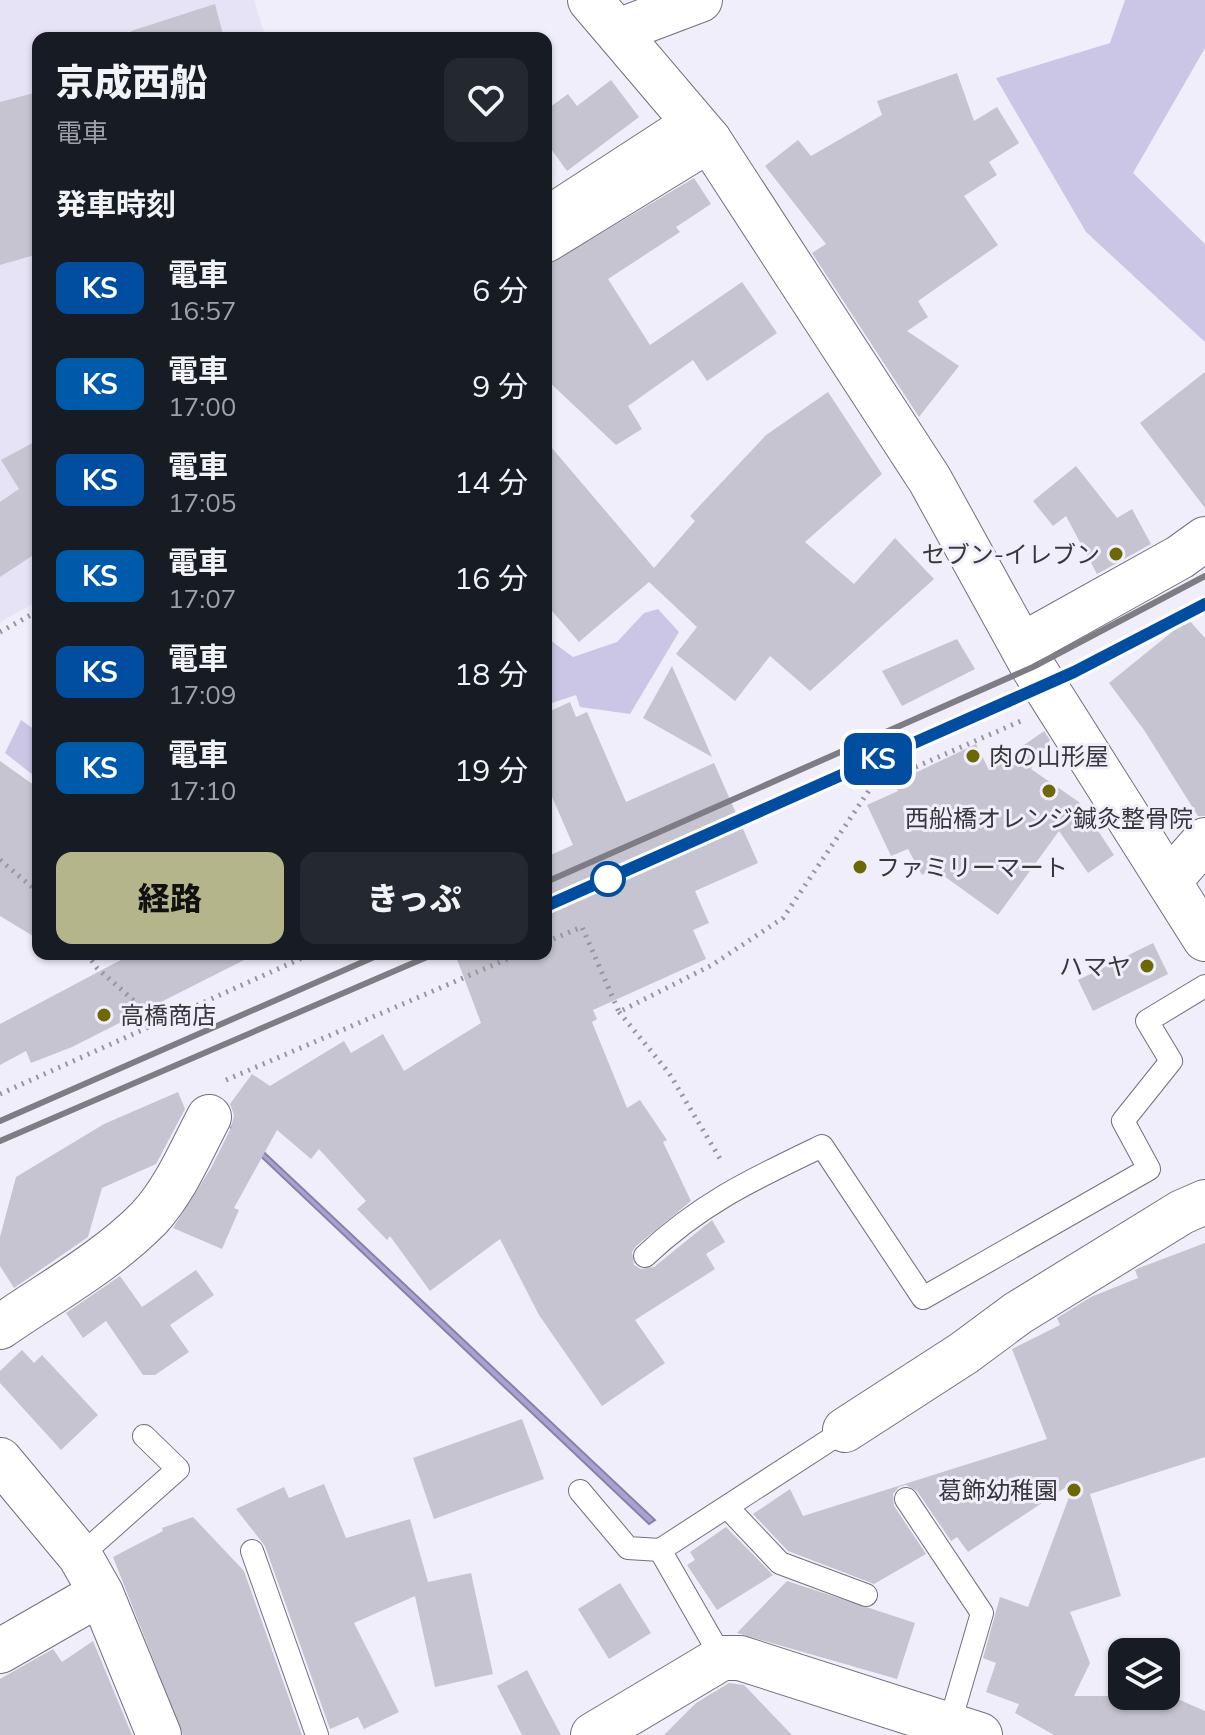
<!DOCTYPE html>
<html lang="ja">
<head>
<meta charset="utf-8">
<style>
	body { margin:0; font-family:Mulish,"Noto Sans JP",sans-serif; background:#242831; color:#f1f3f6; height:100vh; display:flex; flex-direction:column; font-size:30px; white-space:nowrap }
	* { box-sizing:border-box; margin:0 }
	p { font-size:26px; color:#9ea1a6 }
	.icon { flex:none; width:44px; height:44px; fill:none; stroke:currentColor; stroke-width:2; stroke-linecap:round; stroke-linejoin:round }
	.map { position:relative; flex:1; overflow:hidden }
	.details { position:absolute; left:32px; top:32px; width:520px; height:928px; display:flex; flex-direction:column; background:#171b24; border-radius:16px; box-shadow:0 2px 6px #0004 }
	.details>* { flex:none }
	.badge { padding:0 16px; border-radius:12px; font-size:28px; line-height:52px }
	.buttons { position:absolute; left:1108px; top:1638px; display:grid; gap:16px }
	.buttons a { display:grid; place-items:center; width:72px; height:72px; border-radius:16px; background:#171b24; box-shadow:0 2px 6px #0004; font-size:40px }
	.map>.badge { position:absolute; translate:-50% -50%; box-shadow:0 0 0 4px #fff }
	h2 { padding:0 24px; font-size:30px; line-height:72px }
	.round { display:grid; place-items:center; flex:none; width:84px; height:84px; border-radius:16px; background:#242831 }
	.headline { display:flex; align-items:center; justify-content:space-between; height:136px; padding:0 24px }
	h1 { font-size:38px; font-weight:800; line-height:60px }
	.cta { display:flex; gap:16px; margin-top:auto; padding:16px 24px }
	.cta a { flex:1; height:92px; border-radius:16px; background:#b4b58a; color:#111; font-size:32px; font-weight:800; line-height:92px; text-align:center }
	.cta a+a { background:#242831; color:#f1f3f6 }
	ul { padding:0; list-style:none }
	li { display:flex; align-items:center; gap:24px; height:96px; padding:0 24px }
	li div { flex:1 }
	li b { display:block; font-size:30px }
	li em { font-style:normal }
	li .badge { min-width:88px; font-weight:700; text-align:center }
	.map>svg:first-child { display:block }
	.built { fill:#e6e3f7 }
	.green { fill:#cbc6e5 }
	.water { fill:#aaa1d3; stroke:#8881a6; stroke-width:2 }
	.building { fill:#c6c4d0 }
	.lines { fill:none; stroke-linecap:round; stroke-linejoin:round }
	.service-casing { stroke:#72707b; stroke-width:24 }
	.minor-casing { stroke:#72707b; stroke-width:46 }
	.tertiary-casing { stroke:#72707b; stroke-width:46 }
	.path { stroke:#97959e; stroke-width:5; stroke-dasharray:2 6; stroke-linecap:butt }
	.service { stroke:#fff; stroke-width:22 }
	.minor { stroke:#fff; stroke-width:44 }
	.tertiary { stroke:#fff; stroke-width:44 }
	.rail { stroke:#7e7d85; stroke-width:6 }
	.line-casing { stroke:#fff; stroke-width:18 }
	.line { stroke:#014ea0; stroke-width:12 }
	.poi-dot { fill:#6a6906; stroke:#f0eefb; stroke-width:3 }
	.stop-dot { fill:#fff; stroke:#014ea0; stroke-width:4 }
	.labels { text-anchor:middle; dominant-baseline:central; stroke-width:6; stroke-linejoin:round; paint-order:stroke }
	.poi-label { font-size:24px; fill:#38373c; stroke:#f0eefb; text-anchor:end }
</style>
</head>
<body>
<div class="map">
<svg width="1205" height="1735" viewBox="0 0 1205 1735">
	<rect width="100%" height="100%" fill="#f0eefb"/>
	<path class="built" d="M0 0H254L266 38H38V601L0 622Z"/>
	<path class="green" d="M1125 0H1205V48L1133 173 1205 244V342L1086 232 996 78 1110 43Z
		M658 609 679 632 630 714 580 707 576 695 546 705V637L573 657 617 642 644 613Z
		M21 720 38 732V779L5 753Z"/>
	<path class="water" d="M234 1124 655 1520 649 1524 231 1128Z"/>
	<path class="building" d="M215 4 224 38H132L131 31Z
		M957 73 974 121 997 107 1019 143 989 162 997 175 964 196 998 245 918 301 928 317 907 331 959 366 919 417 812 253 826 244 765 166 798 140 811 156 882 115 877 101Z
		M611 80 639 117 567 171 546 142V110L568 94 577 106Z
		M38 92V254L0 265V102Z
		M694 178 711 204 676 227 680 232 608 279 650 345 742 282 777 333 707 381 693 360 628 406 642 429 616 445 546 379V266Z
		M1205 372V508L1140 423Z
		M828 392 882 474 805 542 854 584 895 538 934 579 810 691 770 656 735 701 676 654 697 627 649 582 579 642 546 604V441L654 568 695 521 690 516 766 435Z
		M38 440V552L0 577V502L19 489 1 460Z
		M1076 466 1117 518 1132 509 1151 544 1097 574 1066 516 1053 526 1033 501Z
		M1188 619 1205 638V816H1198L1144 730 1109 683Z
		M957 639 975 669 902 706 882 671Z
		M672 666 712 757 643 718Z
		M570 702 576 717 587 712 626 802 714 763 758 863 695 891 709 923 693 930 706 959 593 1010 597 1019 592 1022 627 1108 640 1100 667 1140 663 1142 691 1201 636 1246 632 1252 634 1265 641 1269 654 1267 712 1220 725 1242 706 1254 715 1269 635 1320 665 1363 602 1406 539 1315 500 1239 430 1291 390 1236 387 1240 357 1209 366 1201 319 1149 311 1159 277 1130 234 1208 239 1210 222 1249 173 1228 211 1168 231 1128 234 1115 230 1104 252 1074 270 1086 344 1041 351 1053 383 1034 404 1071 481 1023 455 954H546V857L573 845 546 783V713Z
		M1044 731 1050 740 1031 769 1079 802 1114 855 1088 873 1059 831 998 915 933 868 922 875 908 849 891 856 867 805 898 791 894 783 976 744 989 770Z
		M0 761 38 788V939L0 916Z
		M1153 943 1168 974 1093 1011 1078 980Z
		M132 954H256L72 1047 31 1063 26 1051 0 1065V1024Z
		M178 1092 185 1109 156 1164 102 1188 88 1237 14 1288 0 1266V1237L16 1177 104 1124Z
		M1205 1243V1457L1090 1494 1121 1596 1070 1612 1090 1663 1074 1696H1171L1205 1711V1735H1054L1015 1713 1019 1704 986 1692 996 1663 983 1658 1000 1597 1028 1607 1075 1481 968 1552 957 1537 951 1541 917 1491 906 1485 899 1487 893 1494 894 1506 926 1554 874 1584 788 1551 753 1514 790 1489 803 1516 1047 1439 1012 1349 1060 1325 1057 1318 1091 1297 1138 1278 1135 1270 1139 1268Z
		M196 1270 214 1295 170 1325 189 1352 155 1375H143L106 1321 83 1338 66 1313 120 1276 142 1307Z
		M22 1350 34 1363 42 1355 98 1415 61 1450 0 1383V1371Z
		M522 1419 544 1479 434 1519 413 1458Z
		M324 1484 346 1538 410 1519 428 1582 471 1573 493 1674 435 1687 415 1596 354 1623 399 1712 364 1729 358 1717 330 1729 265 1546 236 1509 284 1487 289 1498Z
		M193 1517 244 1571 302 1735H183L113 1557 163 1531 162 1528Z
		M726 1527 773 1575 717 1610 687 1565 695 1560 690 1552Z
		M787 1581 915 1623 897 1679 737 1633Z
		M620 1583 651 1633 609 1659 578 1609Z
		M93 1641 132 1735H0V1679L53 1649 62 1662Z
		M527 1670 544 1703 561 1735H522L497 1686Z
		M729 1683 744 1685 792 1735H664L696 1703Z"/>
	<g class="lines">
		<defs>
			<path id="service" d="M546 207 689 114
				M645 1256C701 1203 753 1179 822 1146L923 1298 1149 1169 1123 1121 1171 1061 1147 1021 1205 986
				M580 1491 628 1548 660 1550
				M906 1499 982 1613 949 1726
				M727 1507 780 1563 866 1595
				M252 1551 317 1735
				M80 1556 178 1469 144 1436
				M722 1658 660 1550 845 1430"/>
			<path id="minor" d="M618 31 700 0
				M546 240 709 140
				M1022 645 1180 557 1205 539
				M1169 881 1205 840
				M0 1327C49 1293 107 1261 149 1218 175 1190 191 1151 209 1117
				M845 1430 964 1353 1018 1313 1182 1212 1205 1202
				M0 1460 80 1556 101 1593 159 1735
				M0 1651 101 1593
				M593 1735 722 1658H740L980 1735"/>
			<path id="tertiary" d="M590 0 709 140 930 480 1033 667 1205 939"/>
		</defs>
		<use href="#service" class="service-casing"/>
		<use href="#minor" class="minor-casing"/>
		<use href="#tertiary" class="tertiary-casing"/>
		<path class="path" d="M0 632 38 611
			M0 860 38 892
			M546 942 582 927 619 1012 712 965 783 918 872 786 1021 721
			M87 954 97 968 157 1021
			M619 1012 669 1073 722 1162
			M226 1080 519 954
			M0 1094 311 954"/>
		<use href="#service" class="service"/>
		<use href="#minor" class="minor"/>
		<use href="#tertiary" class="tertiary"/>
		<path class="rail" d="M546 882 1033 667 1205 576
			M546 906 1074 672 1205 604
			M0 1121 381 954
			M0 1141 434 954"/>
	</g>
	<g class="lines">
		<defs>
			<path id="line" d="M546 906 1074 672 1205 604"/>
		</defs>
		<use href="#line" class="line-casing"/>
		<use href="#line" class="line"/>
	</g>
	<g class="poi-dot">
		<circle cx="1116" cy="554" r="8"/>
		<circle cx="973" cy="756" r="8"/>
		<circle cx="1049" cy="791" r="8"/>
		<circle cx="860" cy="867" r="8"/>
		<circle cx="1147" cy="966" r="8"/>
		<circle cx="104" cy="1015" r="8"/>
		<circle cx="1074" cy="1490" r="8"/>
	</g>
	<circle class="stop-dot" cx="608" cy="879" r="16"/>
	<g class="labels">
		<g class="poi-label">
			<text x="1100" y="554">セブン-イレブン</text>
			<text x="989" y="756" text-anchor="start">肉の山形屋</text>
			<text x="1049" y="818" text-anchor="middle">西船橋オレンジ鍼灸整骨院</text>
			<text x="876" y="867" text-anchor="start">ファミリーマート</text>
			<text x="1131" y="966">ハマヤ</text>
			<text x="120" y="1015" text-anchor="start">高橋商店</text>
			<text x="1058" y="1490">葛飾幼稚園</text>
		</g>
	</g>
</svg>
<div class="buttons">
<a><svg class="icon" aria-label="layers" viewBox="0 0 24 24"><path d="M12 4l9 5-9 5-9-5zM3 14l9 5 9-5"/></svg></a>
</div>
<b class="badge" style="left:878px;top:759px;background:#014ea0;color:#fff">KS</b>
<section class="details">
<div class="headline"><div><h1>京成西船</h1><p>電車</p></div><a class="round"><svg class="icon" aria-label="heart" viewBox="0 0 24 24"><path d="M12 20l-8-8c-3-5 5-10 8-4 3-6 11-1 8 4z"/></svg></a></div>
<h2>発車時刻</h2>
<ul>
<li><span class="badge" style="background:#014ea0;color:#fff">KS</span><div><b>電車</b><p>16:57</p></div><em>6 分</em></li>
<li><span class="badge" style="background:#005aaa;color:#fff">KS</span><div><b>電車</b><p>17:00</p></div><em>9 分</em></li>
<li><span class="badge" style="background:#014ea0;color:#fff">KS</span><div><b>電車</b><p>17:05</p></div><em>14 分</em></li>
<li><span class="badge" style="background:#005aaa;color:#fff">KS</span><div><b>電車</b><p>17:07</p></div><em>16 分</em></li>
<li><span class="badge" style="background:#014ea0;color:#fff">KS</span><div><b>電車</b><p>17:09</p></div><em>18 分</em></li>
<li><span class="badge" style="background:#005aaa;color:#fff">KS</span><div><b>電車</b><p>17:10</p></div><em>19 分</em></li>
</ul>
<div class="cta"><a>経路</a><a>きっぷ</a></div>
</section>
</div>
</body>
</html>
